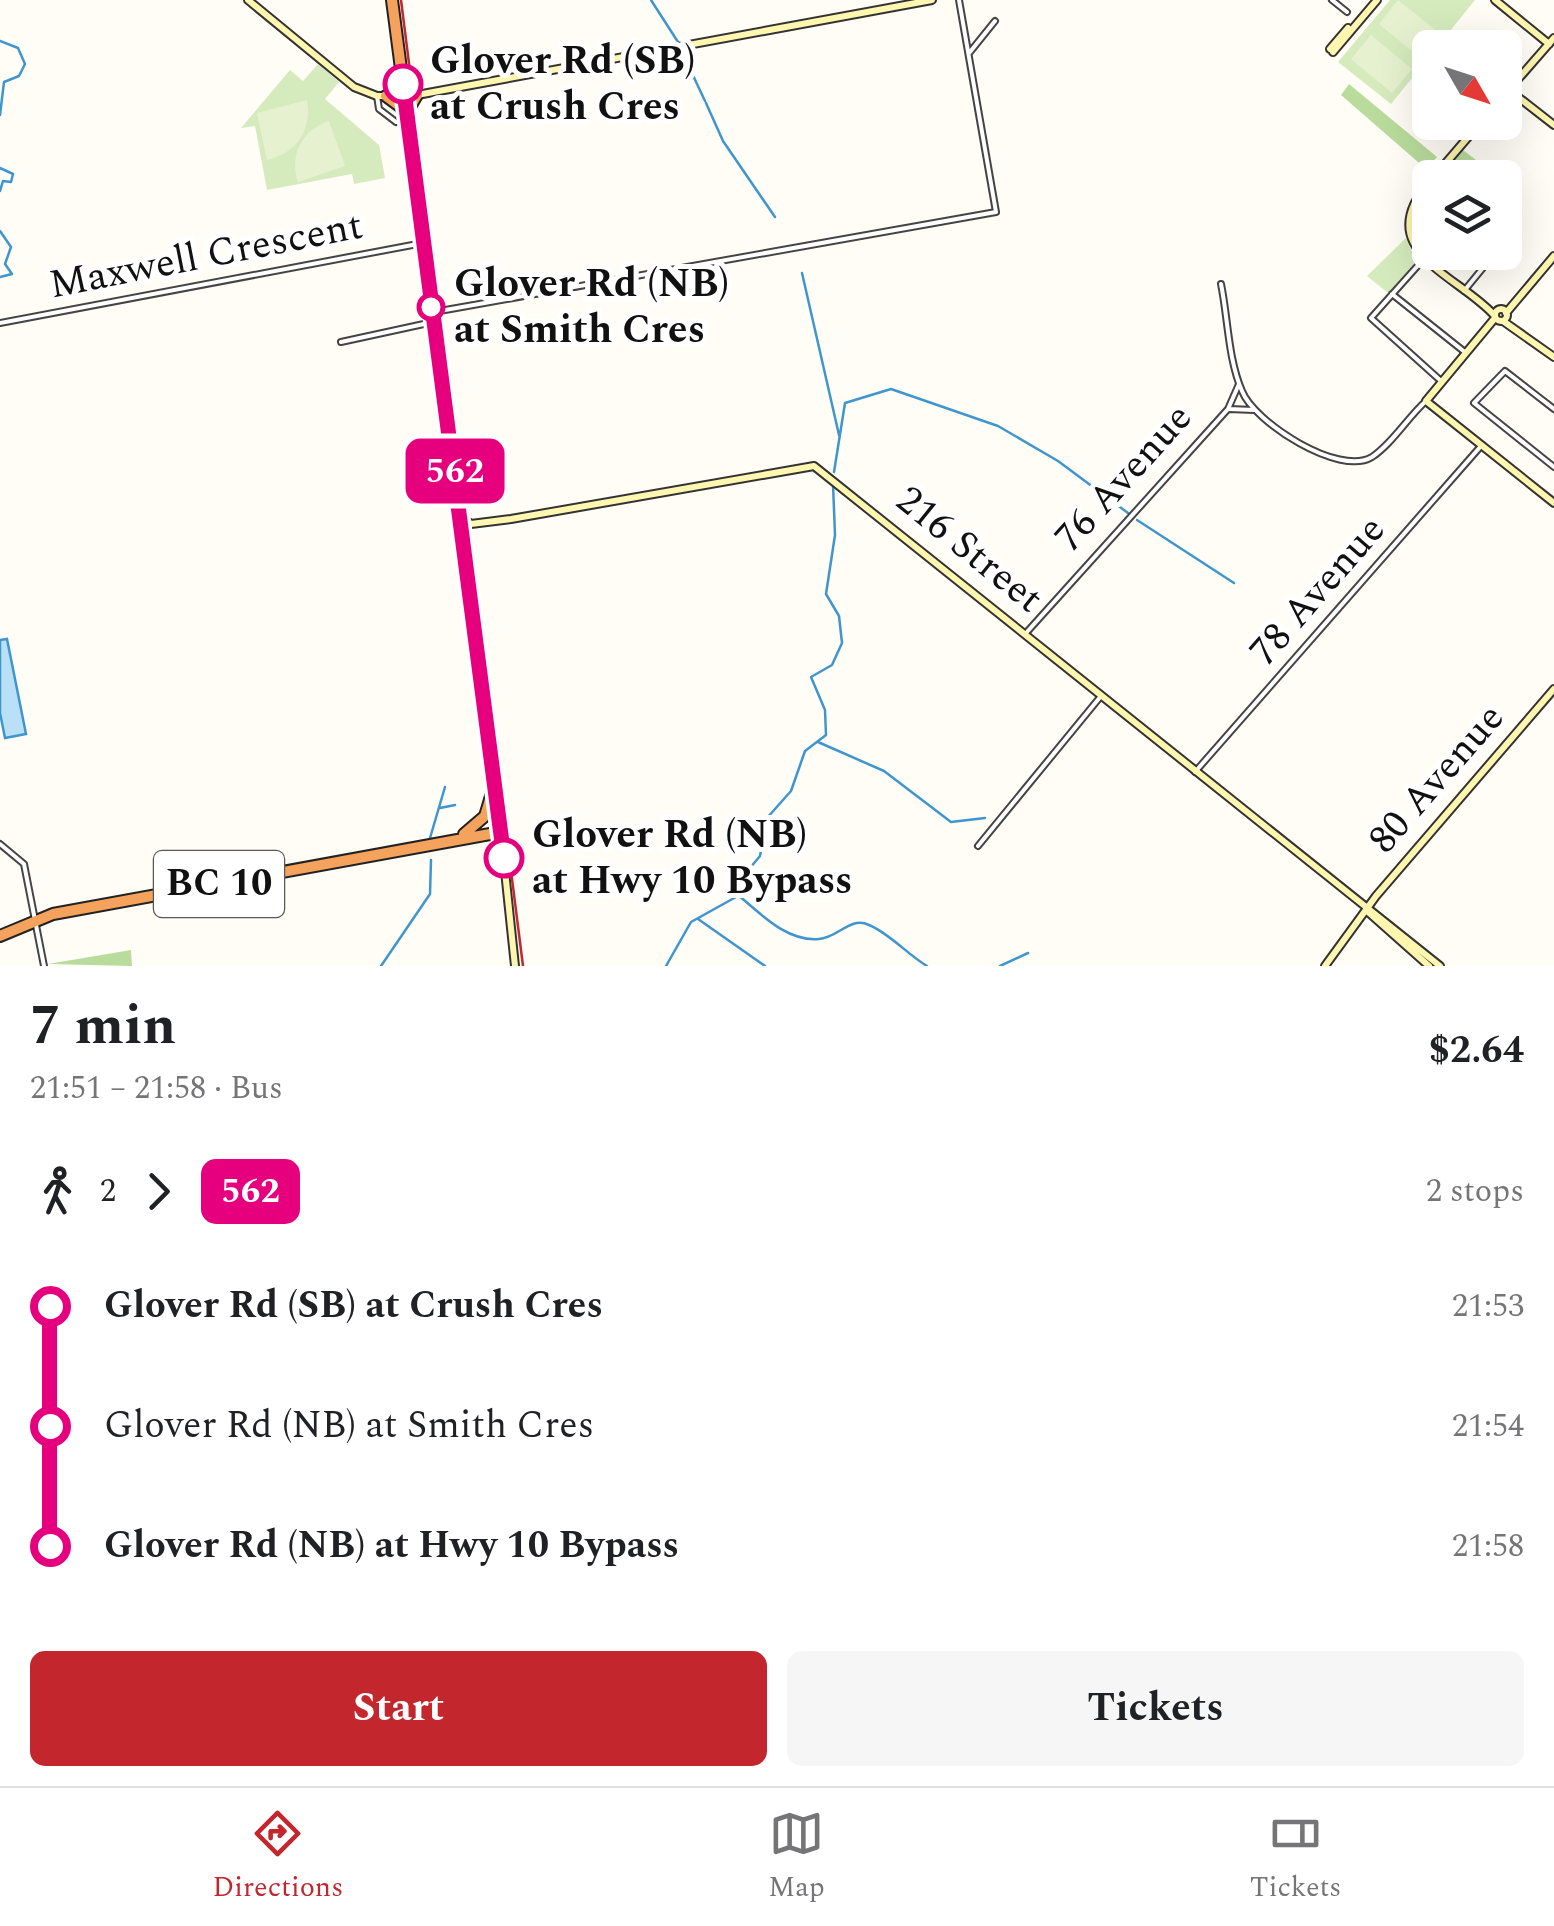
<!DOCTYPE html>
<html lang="en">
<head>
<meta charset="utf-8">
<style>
	body { margin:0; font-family:Spectral,serif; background:#f6f6f6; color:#202124; height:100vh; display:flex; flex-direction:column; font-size:38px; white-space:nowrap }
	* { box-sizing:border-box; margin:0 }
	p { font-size:32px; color:#757577 }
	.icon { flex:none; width:55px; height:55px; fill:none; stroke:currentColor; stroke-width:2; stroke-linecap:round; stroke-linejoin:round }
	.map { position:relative; height:966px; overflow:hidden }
	.panel { display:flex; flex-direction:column; background:#fff; flex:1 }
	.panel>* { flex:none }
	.badge { padding:0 20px; border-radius:15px; font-size:35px; line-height:65px }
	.needle { width:65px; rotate:129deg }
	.buttons { position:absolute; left:1412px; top:30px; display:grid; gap:20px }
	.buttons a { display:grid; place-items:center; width:110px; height:110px; border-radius:15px; background:#fff; box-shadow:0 10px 40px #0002; font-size:50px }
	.map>.badge { position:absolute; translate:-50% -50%; box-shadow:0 0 0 5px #fff }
	.legs { display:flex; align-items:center; gap:15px; height:110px; padding:0 30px; font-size:32px }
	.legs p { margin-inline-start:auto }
	.summary { display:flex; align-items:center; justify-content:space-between; height:170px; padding:0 30px }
	h1 { font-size:55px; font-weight:700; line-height:75px }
	.button { display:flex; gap:20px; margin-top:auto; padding:20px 30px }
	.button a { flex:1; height:115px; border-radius:15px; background:#c4262e; color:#fff; font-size:40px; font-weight:700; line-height:115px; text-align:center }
	.button a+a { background:#f6f6f6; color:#202124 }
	ul { padding:0 30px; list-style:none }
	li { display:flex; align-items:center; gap:35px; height:120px; font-size:38px }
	li i { display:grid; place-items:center; width:15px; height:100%; margin:0 12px; background:currentColor }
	li i::after { content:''; width:25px; height:25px; margin:-12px; border:8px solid; border-radius:50%; background:#fff }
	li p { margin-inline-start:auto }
	li:first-child i { background:linear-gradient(#0000 50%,currentColor 0) }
	li:last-child i { background:linear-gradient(currentColor 50%,#0000 0) }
	.tabs { display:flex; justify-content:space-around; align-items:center; height:140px; border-top:2px solid #e0e0e0; background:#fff; font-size:28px; color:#757577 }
	.tabs a { display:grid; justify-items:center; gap:5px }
	.tabs .on { color:#c4262e }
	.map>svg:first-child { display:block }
	.green { fill:#d5ebbd }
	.forest { fill:#b9dc9c }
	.pitch { fill:#e6f2cf }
	.water { fill:#b9e0f7; stroke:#3f96cf; stroke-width:2.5 }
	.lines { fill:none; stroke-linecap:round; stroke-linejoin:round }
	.stream { stroke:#3f96cf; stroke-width:2.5 }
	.street-casing { stroke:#444; stroke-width:8 }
	.secondary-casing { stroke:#333; stroke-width:10 }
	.highway-casing { stroke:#222; stroke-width:14 }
	.street { stroke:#fff; stroke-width:4 }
	.secondary { stroke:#fff6b0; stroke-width:6 }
	.highway { stroke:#f5a25d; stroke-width:10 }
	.rail { stroke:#c4262e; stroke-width:2.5 }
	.line-1-casing { stroke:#fff; stroke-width:22 }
	.line-1 { stroke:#e6007e; stroke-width:15 }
	.stop-1-dot { fill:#fff; stroke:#e6007e; stroke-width:5 }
	.labels { text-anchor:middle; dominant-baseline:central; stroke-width:10; stroke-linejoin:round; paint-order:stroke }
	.shield { fill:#fff; stroke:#585858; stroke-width:2.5 }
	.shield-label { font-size:38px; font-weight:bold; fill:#111 }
	.stop-label { font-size:40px; font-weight:bold; fill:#111; stroke:#fff; text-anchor:start }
	.street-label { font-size:40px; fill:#111; stroke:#fff }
</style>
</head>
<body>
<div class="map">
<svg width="1554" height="966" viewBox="0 0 1554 966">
	<rect width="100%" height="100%" fill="#fffdf5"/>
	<path class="green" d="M1390 0H1475L1437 47 1430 48V56L1391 104 1338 62Z
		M318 64 339 82 325 99 379 145 385 178 354 184 352 174 267 190 255 126 241 128 290 70 303 81Z
		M1406 238 1416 261 1388 293 1367 276Z"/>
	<path class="forest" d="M1349 84 1437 157 1426 169 1341 95Z
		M1463 150 1498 177H1454L1446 169Z
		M131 950 132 966 48 964Z"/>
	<path class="pitch" d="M1398 0 1439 33 1419 57 1379 24Z
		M1371 35 1412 69 1392 93 1351 59Z
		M307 100C312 130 297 153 267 160L257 113Z
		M329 121 345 166 298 182C289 155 302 130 329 121Z"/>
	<path class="water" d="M7 639 26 734 5 738 0 713V640Z"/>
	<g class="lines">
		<path class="stream" d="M651 0 678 42
			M0 41 18 48 25 64 19 76 4 82 0 115
			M681 50 705 101
			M706 103 723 141 775 217
			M0 168 13 174 11 182 3 181 0 191
			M0 231 11 247 5 264 12 274 0 277
			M802 273 839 435
			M834 472 845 403 891 389 998 426 1058 461 1128 513
			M1137 520 1234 583
			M818 742 884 771 951 822 985 818
			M440 808 455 805
			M430 838 445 787
			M738 895C761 914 787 942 819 939 838 938 850 916 869 925 889 933 908 955 927 966
			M698 919 765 966
			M381 966 430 894 431 860
			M666 966 691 922 736 897 745 874 760 856 767 818 791 791 805 751 826 735 825 710 811 677 832 665 842 643 839 616 826 594 835 535 833 484
			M1000 966 1028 953"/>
		<defs>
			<path id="street" d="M1332 0 1347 12
				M970 52 995 21
				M377 96 379 109 396 122
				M1505 219 1515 228 1505 242
				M1430 252 1371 318 1441 381
				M1221 284C1228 318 1228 359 1242 391 1254 422 1339 477 1372 457 1392 444 1408 417 1426 401
				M1464 291 1496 252
				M1392 294 1466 353
				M434 312 996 212 959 0
				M0 323 423 243
				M341 342 433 322
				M1229 409 1254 410
				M1554 409 1505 371 1474 403 1554 467
				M1026 633 1228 409 1239 384
				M1195 772 1481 446
				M0 844 24 864 44 966
				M978 846 1101 696"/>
			<path id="secondary" d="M248 0 354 87 377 96H405
				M1495 0 1549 44
				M1330 49 1348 28
				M1333 52 1377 0
				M1509 90 1554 125
				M1505 94 1554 38
				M417 95 932 0
				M1433 178 1481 122
				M1430 181C1369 250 1458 275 1494 315
				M1495 315a6 6 0 1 1 12 0a6 6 0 1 1-12 0Z
				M1506 313 1554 256
				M1495 318 1426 401 1554 503
				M1503 321 1554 357
				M461 517 471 524 511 519 814 466 1440 966
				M501 833 515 966
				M1367 911 1429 966
				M1325 966 1376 896 1554 689"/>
			<path id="highway" d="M386 96 405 110
				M407 112 417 95
				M464 834 485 816 492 793
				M0 936 53 914 501 832 392 0"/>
		</defs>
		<use href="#street" class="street-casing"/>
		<use href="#secondary" class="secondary-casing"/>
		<use href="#highway" class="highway-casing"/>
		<use href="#street" class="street"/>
		<use href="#secondary" class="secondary"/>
		<use href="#highway" class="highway"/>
		<path class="rail" d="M401 0 523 966"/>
	</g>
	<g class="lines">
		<defs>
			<path id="line-1" d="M403 84 504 858"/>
		</defs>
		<use href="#line-1" class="line-1-casing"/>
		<use href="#line-1" class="line-1"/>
	</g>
	<g class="stop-1-dot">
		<circle cx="403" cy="84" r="18"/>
		<circle cx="431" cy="307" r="12"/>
		<circle cx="504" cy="858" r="18"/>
	</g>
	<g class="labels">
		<rect class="shield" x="154" y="851" width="130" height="66" rx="8"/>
		<g class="shield-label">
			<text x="219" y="884">BC 10</text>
		</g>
		<g class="stop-label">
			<text x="430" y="61">Glover Rd (SB)<tspan x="430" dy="46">at Crush Cres</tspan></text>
			<text x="454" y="284">Glover Rd (NB)<tspan x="454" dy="46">at Smith Cres</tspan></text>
			<text x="532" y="835">Glover Rd (NB)<tspan x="532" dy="46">at Hwy 10 Bypass</tspan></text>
		</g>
		<g class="street-label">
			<text transform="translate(206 256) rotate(-11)">Maxwell Crescent</text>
			<text transform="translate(1124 478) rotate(-48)">76 Avenue</text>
			<text transform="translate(969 550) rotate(39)">216 Street</text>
			<text transform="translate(1318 591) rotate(-49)">78 Avenue</text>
			<text transform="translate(1437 779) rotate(-49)">80 Avenue</text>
		</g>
	</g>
</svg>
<div class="buttons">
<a><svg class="needle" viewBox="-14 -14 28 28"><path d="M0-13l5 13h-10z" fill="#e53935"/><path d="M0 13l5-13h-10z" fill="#757577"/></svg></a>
<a><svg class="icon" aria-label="layers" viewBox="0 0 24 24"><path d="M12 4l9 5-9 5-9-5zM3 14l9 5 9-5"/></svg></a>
</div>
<b class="badge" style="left:455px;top:471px;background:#e6007e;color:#fff">562</b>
</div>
<section class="panel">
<div class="summary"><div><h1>7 min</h1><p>21:51 – 21:58 · Bus</p></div><b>$2.64</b></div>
<div class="legs"><svg class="icon" aria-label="walk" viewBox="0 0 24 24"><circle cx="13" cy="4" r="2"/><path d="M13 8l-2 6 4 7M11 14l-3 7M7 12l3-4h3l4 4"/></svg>2<svg class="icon" aria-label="forward" viewBox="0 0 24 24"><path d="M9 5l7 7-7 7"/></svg><b class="badge" style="background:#e6007e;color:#fff">562</b><p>2 stops</p></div>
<ul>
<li><i style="color:#e6007e"></i><b>Glover Rd (SB) at Crush Cres</b><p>21:53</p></li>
<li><i style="color:#e6007e"></i><span>Glover Rd (NB) at Smith Cres</span><p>21:54</p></li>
<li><i style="color:#e6007e"></i><b>Glover Rd (NB) at Hwy 10 Bypass</b><p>21:58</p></li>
</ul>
<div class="button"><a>Start</a><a>Tickets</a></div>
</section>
<nav class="tabs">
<a class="on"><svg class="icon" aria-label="directions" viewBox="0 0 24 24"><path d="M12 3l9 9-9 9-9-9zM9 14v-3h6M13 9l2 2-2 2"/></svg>Directions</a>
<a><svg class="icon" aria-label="map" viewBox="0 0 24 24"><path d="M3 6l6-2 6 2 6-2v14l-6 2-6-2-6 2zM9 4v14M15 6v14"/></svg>Map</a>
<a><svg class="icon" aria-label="tickets" viewBox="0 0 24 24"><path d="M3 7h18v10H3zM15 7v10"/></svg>Tickets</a>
</nav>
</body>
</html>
